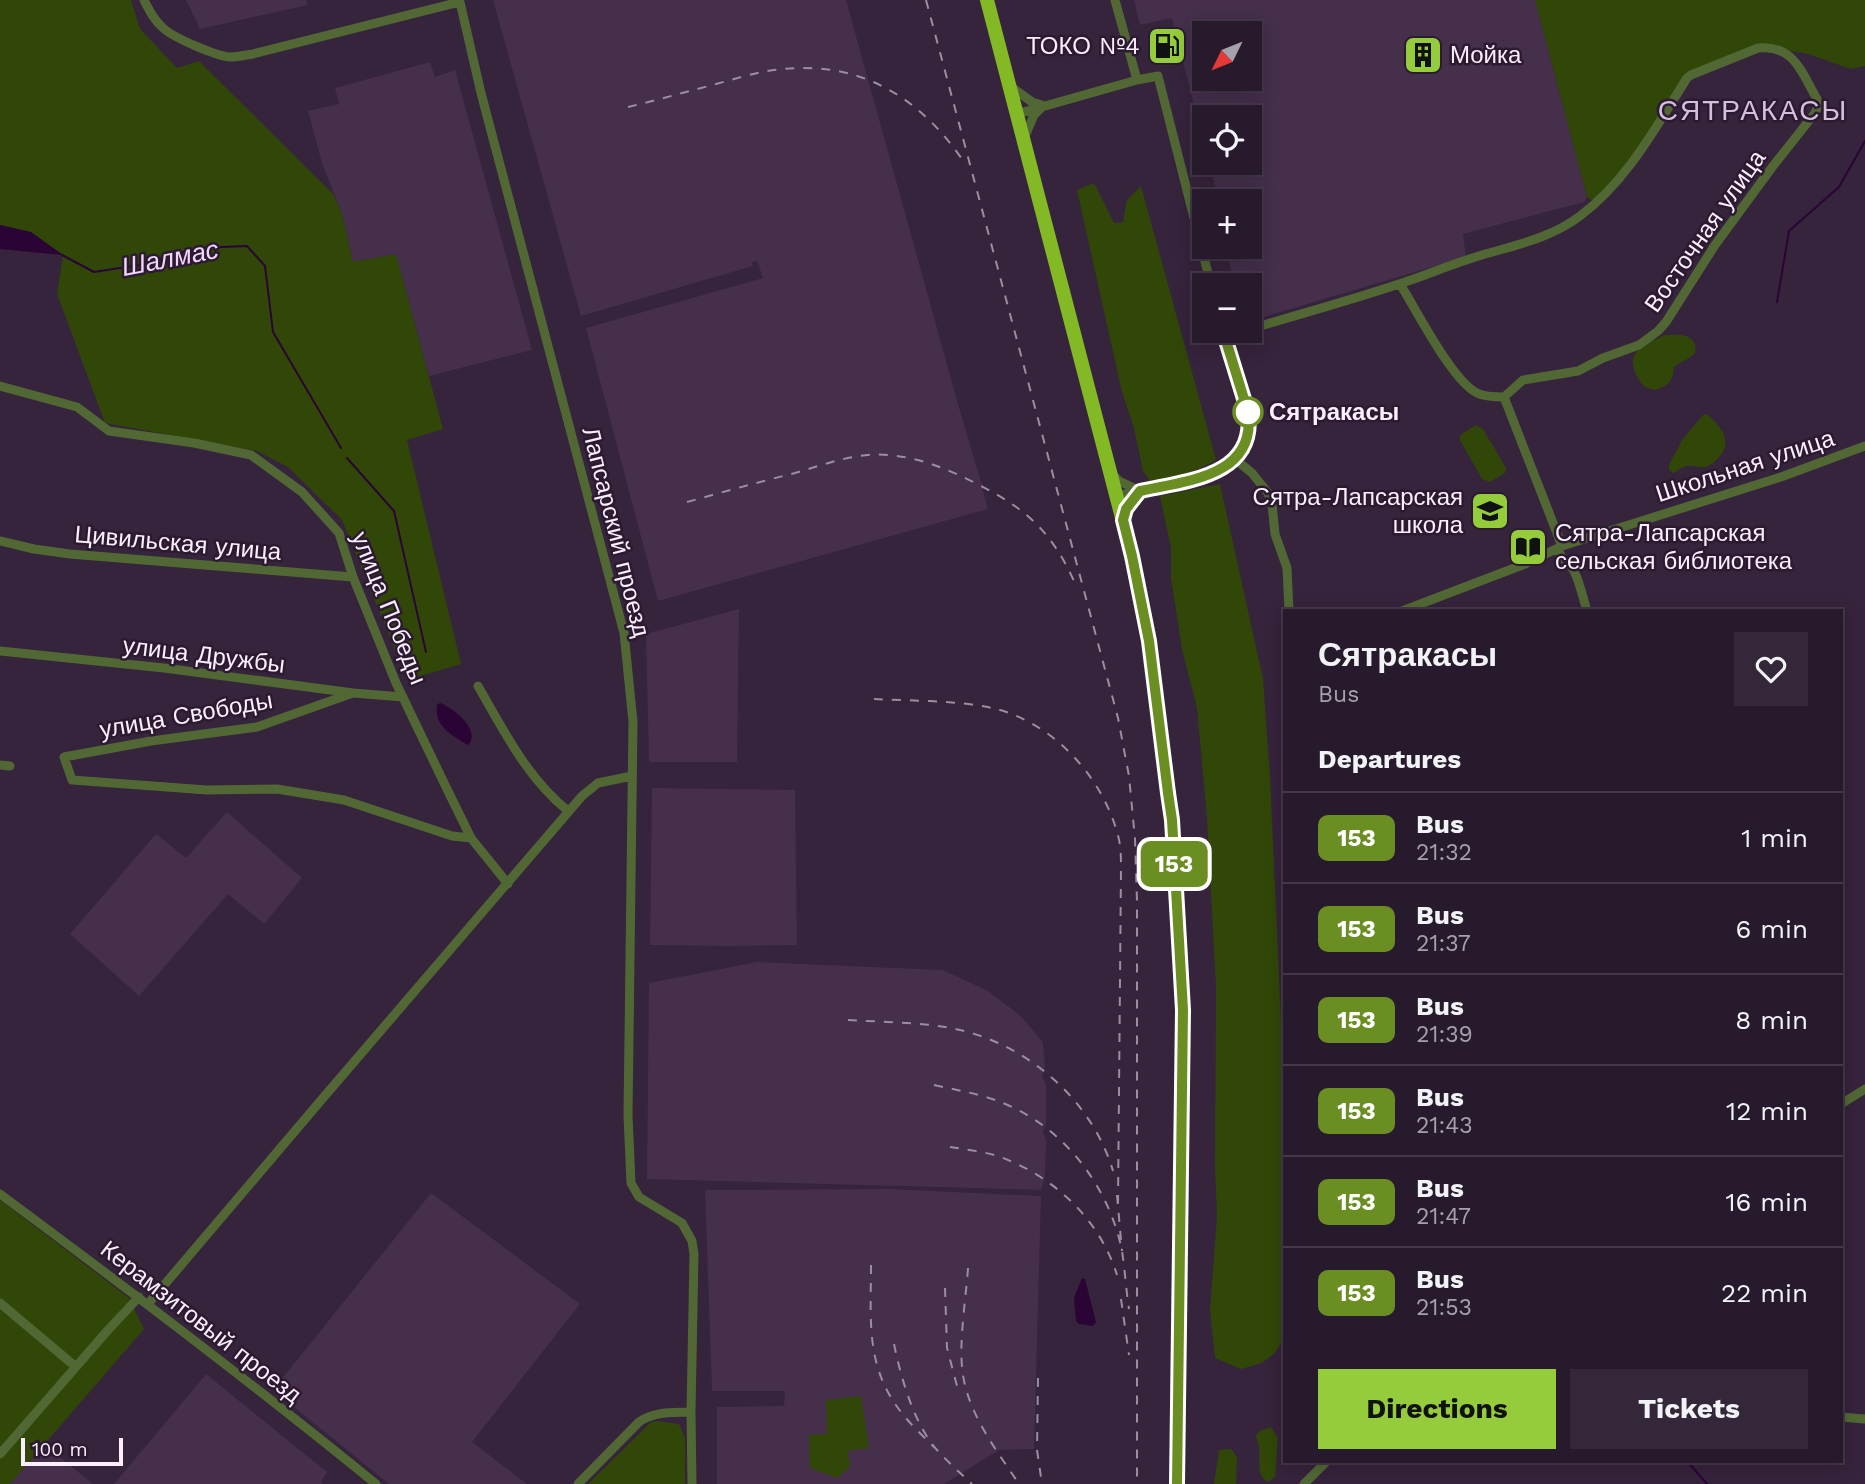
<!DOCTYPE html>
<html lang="en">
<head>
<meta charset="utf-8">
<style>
	body { margin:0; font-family:"Work Sans",sans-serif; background:#342739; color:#f1f3f6; height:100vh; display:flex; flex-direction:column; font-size:26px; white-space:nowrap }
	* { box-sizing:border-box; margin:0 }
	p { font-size:23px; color:#a5a1aa }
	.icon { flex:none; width:38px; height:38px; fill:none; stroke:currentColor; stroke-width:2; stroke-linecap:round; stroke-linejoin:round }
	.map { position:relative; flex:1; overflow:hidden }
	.drawer { position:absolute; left:1283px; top:609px; width:560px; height:854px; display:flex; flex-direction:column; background:#281a2d; border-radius:0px; box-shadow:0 4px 18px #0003,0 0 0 2px #443849 }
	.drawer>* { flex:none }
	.badge { padding:0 14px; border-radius:10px; font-size:24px; line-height:46px }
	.needle { width:46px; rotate:227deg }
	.buttons { position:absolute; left:1192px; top:21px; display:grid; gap:14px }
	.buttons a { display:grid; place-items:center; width:70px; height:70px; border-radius:0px; background:#281a2d; box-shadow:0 4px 18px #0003,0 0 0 2px #443849; font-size:35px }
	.scale { position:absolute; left:21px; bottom:18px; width:102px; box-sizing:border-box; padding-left:7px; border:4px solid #fbefff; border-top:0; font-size:19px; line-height:24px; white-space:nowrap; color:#fbefff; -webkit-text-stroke:5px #2c1a31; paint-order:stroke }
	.map>.badge { position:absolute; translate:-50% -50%; box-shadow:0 0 0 4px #fff }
	h2 { padding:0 35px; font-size:26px; line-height:63px }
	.round { display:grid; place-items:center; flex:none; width:74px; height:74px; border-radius:0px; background:#342739 }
	.head { display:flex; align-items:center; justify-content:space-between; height:119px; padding:0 35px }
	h1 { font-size:33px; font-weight:700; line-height:52px }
	.action { display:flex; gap:14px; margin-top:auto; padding:14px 35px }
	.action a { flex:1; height:80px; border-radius:0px; background:#94cc3c; color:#111; font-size:28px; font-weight:700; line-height:80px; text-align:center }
	.action a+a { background:#342739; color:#f1f3f6 }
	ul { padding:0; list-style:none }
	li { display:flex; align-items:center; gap:21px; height:91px; padding:0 35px; border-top:2px solid #443849 }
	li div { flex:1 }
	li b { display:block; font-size:26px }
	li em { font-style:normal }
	li .badge { min-width:77px; font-weight:700; text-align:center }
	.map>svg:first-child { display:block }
	.built { fill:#452f4b; fill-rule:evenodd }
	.green { fill:#304708 }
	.water { fill:#2b0436 }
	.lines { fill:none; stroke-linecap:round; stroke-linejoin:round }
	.stream { stroke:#2b0436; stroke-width:2 }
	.minor { stroke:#516834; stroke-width:9 }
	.highway { stroke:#82b924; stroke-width:14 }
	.rail { stroke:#9c8da1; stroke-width:2; stroke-dasharray:9 9; stroke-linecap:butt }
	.line-casing { stroke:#fff; stroke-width:16 }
	.line { stroke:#6b8e23; stroke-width:10 }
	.stop-dot { fill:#fff; stroke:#6b8e23; stroke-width:3.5 }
	.labels { text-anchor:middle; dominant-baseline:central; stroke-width:5; stroke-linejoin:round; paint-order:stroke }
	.poi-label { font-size:24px; fill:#fbefff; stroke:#2c1a31; text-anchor:end }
	.street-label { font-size:24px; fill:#fbefff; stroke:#2c1a31 }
	.stop-label { font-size:24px; font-weight:bold; fill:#fbefff; stroke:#2c1a31; text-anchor:start }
	.water-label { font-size:26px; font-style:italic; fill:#f2d5fb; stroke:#2c1a31 }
	.quarter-label { font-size:28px; letter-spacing:2px; fill:#d6bfde; stroke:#2c1a31 }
</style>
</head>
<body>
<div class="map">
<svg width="1865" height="1484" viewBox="0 0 1865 1484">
	<rect width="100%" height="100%" fill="#36233c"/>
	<path class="built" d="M186 0H306L308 5 200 29Z
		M493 0H846L958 404 981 482 983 485V491L988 509 658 601 586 328 763 278 757 261 752 262 753 266 581 316Z
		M1134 0H1535L1587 197 1584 202 1463 234 1466 257 1250 321V285H1233L1227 247H1250V201H1219L1209 163H1250V117H1204V144L1172 18 1140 25ZM1204 33H1250V79H1204Z
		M430 62 435 77 455 70 532 350 429 376 396 254 353 262 342 214 322 163 308 111 339 104 335 88Z
		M739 609 737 762H649L646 634Z
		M652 788 795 790 797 945 727 946 650 945Z
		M227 812 302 878 264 924 228 894 139 996 70 934 156 834 186 858Z
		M757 962 943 970 988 991 1021 1016 1043 1042 1045 1066 1042 1076 1046 1085V1124L1043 1132 1046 1140 1045 1177 1041 1190 647 1179 649 983Z
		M889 1189 1041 1196 1034 1449 999 1450 944 1484H717V1407L784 1406 785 1391H712L705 1190Z
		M431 1193 580 1304 472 1442 527 1484H389L273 1390Z
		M206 1374 327 1472 321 1482 323 1484H114Z
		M44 1444 93 1484H10Z"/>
	<path class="green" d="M0 0H131L140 29 177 68 199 61 334 195 342 214 353 262 396 254 443 429 407 440 461 664 407 680 342 520 288 467 257 451 105 423 57 294 63 255 31 232 0 225Z
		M1535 0H1865V66L1851 69 1808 54 1769 47 1691 75 1643 147 1596 203 1587 197Z
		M1094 183 1114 223 1123 222 1127 200 1141 186 1216 460C1195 472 1174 478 1150 481L1143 471 1134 428 1122 392 1077 190Z
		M1665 335C1675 335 1691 332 1695 345 1696 348 1696 353 1693 355 1689 359 1679 363 1674 367 1673 382 1668 386 1655 390 1651 389 1647 388 1644 386 1637 380 1629 362 1635 354 1642 344 1655 340 1665 335Z
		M1707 414C1720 426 1734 441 1719 457 1716 460 1714 463 1710 465 1703 470 1696 465 1688 466 1682 466 1678 471 1673 473L1669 470V465L1682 440 1703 415Z
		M1476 425 1483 429 1506 468 1505 473 1490 482 1482 479 1460 440V435Z
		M1220 484 1263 679 1270 777 1284 1086V1338L1275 1353 1262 1363 1241 1369 1215 1358 1210 1311 1217 1216 1215 1165 1216 987 1207 818 1197 708 1182 649 1171 578V548L1160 496Z
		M0 1200 129 1298 144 1329 10 1484H0Z
		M861 1396 869 1448 848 1451 850 1467 837 1478 810 1468 809 1435 827 1434 826 1400Z
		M657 1421 679 1424 685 1438V1484H588L651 1422Z
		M1271 1427 1278 1438 1275 1477 1267 1482C1255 1473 1261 1460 1259 1447 1258 1443 1257 1439 1256 1435L1260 1431Z
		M1231 1449 1237 1457 1236 1484H1214L1219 1450Z"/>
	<path class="water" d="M0 225 31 232 63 255 0 249Z
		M440 703C454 708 482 731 468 745 452 735 434 727 437 705Z
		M1082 1278 1085 1279 1096 1322 1093 1326 1079 1324 1076 1321 1074 1298Z"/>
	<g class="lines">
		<path class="stream" d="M62 255 94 272 139 265 197 248 247 246 265 266 273 332 341 448
			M1777 302 1789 231 1839 187 1865 141
			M347 458 394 511 426 652
			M1688 1462 1707 1484"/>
		<path class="minor" d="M144 0C149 10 154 20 163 28 174 38 216 56 230 57 238 57 246 55 253 54L460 2 481 93 624 633 633 722 628 1116 631 1183 639 1197 682 1223 692 1241 694 1254 691 1412 692 1484
			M1115 0 1137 80
			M1010 86 1032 102 1042 105
			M1017 114 1137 80 1158 76 1211 285
			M1025 136 1034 115 1042 107
			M1400 284C1416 309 1452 381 1477 393 1485 397 1495 397 1504 397L1562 546
			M1250 329C1300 314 1352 300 1402 283 1429 274 1455 263 1482 255 1516 245 1551 238 1580 216 1627 181 1656 127 1687 78L1691 75 1758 48C1795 45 1801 72 1817 99L1818 106 1815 113 1773 166 1715 245 1666 322 1658 331 1639 345 1603 358 1578 371 1523 380 1504 397
			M1225 336 1242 331
			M0 386 77 407 109 431 194 443 251 455 302 492 339 533 353 577 396 683 446 787 471 838 508 884
			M1235 459 1252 473 1268 493 1272 504 1275 534 1287 568 1289 611
			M1112 474 1119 481 1138 490
			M1117 496C1133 492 1149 489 1165 486 1207 477 1255 467 1248 412L1223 331
			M1123 519 1126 509 1140 491
			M0 541 34 549 70 554 353 577
			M1558 548C1560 560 1569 562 1574 571 1580 583 1583 598 1587 611
			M1402 611 1525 564 1562 546 1781 477 1865 446
			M0 651 164 668 353 693 403 697
			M478 686C504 731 527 778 568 811
			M353 693 257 727 151 741 64 757 72 780 207 790 277 789 344 800 452 836 471 838
			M0 765 10 766
			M1841 1104 1865 1089
			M0 1194C127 1288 253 1384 376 1484
			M0 1303 76 1367
			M148 1304 317 1105 582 796 598 783 632 776
			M1841 1417 1865 1419
			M0 1454 108 1330 139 1297
			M578 1484 639 1422C655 1411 672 1413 691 1412
			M1304 1484 1327 1461"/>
		<path class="highway" d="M987 0 1132 556 1149 641 1172 819 1183 1010 1177 1484"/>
		<path class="rail" d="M926 0 1118 718 1129 776 1135 839 1137 901V1484
			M628 107C657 100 686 92 716 84 738 78 760 71 783 69 864 61 923 100 966 165
			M687 502C723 492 759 482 795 473 826 464 857 452 889 455 922 458 950 470 979 485 1027 509 1052 533 1074 581
			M874 699C911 701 956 700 992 708 1051 721 1101 775 1117 832 1121 844 1121 857 1121 869L1118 1203
			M848 1020C880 1022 914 1022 945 1027 1022 1039 1091 1097 1113 1171
			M934 1085C961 1091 987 1095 1012 1107 1068 1133 1110 1190 1122 1251 1125 1270 1126 1290 1129 1309
			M950 1147C969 1150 990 1152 1008 1160 1059 1181 1101 1223 1117 1275
			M1117 1195 1122 1251
			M871 1265C871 1320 865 1366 901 1412 911 1425 924 1437 935 1448
			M968 1268C966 1299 958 1345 963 1375 969 1415 997 1451 1019 1484
			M945 1288 947 1348 957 1386
			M1121 1299 1129 1355
			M894 1344C901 1378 914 1424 937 1450 948 1462 960 1473 972 1484
			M1038 1378 1037 1450 1042 1484"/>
	</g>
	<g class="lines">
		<defs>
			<path id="line" d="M1177 1484 1183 1010 1172 820 1168 793 1149 641 1132 556 1123 520 1126 509 1140 491C1185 481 1257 477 1248 412L1223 331"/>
		</defs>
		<use href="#line" class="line-casing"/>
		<use href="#line" class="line"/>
	</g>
	<defs>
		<symbol id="fuel-square" viewBox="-11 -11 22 22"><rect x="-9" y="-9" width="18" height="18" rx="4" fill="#94cc3c" stroke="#2c1a31"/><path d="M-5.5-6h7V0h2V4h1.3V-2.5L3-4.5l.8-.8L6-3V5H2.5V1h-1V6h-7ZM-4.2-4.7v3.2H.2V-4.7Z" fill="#111"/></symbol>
		<symbol id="building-square" viewBox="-11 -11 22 22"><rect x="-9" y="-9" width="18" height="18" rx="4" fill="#94cc3c" stroke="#2c1a31"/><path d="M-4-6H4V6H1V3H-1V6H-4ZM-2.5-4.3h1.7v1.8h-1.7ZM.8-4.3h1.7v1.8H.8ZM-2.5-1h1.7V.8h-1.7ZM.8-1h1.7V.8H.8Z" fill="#111"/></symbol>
		<symbol id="school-square" viewBox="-11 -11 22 22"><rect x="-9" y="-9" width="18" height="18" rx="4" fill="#94cc3c" stroke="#2c1a31"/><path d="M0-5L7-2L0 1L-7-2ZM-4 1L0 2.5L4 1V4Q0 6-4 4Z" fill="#111"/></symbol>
		<symbol id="library-square" viewBox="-11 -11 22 22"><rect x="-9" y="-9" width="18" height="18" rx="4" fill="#94cc3c" stroke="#2c1a31"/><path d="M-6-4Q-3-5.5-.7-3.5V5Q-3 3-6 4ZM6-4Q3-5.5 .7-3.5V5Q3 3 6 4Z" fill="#111"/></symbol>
	</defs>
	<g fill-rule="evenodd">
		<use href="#fuel-square" x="1145" y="24" width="44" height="44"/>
		<use href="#building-square" x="1401" y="33" width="44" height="44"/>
		<use href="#school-square" x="1468" y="489" width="44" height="44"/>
		<use href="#library-square" x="1506" y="525" width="44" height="44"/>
	</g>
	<circle class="stop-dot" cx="1248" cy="412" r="14"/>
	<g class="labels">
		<g class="poi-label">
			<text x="1140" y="46">ТОКО №4</text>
			<text x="1450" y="55" text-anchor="start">Мойка</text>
			<text x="1463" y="497">Сятра-Лапсарская<tspan x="1463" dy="28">школа</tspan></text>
			<text x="1555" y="533" text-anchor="start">Сятра-Лапсарская<tspan x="1555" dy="28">сельская библиотека</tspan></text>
		</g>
		<g class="street-label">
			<text transform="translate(1705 231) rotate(-55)">Восточная улица</text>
			<text transform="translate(1745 466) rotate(-18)">Школьная улица</text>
			<text transform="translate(616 532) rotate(76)">Лапсарский проезд</text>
			<text transform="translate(178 543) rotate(5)">Цивильская улица</text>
			<text transform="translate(389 608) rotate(68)">улица Победы</text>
			<text transform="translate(204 655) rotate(7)">улица Дружбы</text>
			<text transform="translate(186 715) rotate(-10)">улица Свободы</text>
			<text transform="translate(201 1322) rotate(38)">Керамзитовый проезд</text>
		</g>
		<g class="stop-label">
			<text x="1269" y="412">Сятракасы</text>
		</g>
		<g class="water-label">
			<text transform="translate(170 258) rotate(-11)">Шалмас</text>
		</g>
		<g class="quarter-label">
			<text x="1753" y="110">СЯТРАКАСЫ</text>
		</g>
	</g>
</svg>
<div class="buttons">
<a><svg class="needle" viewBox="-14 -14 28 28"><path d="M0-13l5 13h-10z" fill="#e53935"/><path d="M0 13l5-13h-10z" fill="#a5a1aa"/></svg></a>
<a><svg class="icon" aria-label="locate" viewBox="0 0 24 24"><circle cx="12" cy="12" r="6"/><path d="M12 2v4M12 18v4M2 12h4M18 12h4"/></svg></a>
<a>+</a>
<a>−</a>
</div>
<div class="scale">100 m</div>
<b class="badge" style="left:1174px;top:864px;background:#6b8e23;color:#fff">153</b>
<section class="drawer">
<div class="head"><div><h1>Сятракасы</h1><p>Bus</p></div><a class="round"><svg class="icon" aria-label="heart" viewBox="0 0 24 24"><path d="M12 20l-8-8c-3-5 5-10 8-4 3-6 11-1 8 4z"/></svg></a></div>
<h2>Departures</h2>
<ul>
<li><span class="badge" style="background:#6b8e23;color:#fff">153</span><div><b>Bus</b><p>21:32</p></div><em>1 min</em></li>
<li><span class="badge" style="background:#6b8e23;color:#fff">153</span><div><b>Bus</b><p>21:37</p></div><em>6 min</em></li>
<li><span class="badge" style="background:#6b8e23;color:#fff">153</span><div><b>Bus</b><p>21:39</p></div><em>8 min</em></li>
<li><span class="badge" style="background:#6b8e23;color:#fff">153</span><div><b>Bus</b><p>21:43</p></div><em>12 min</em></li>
<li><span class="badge" style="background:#6b8e23;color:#fff">153</span><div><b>Bus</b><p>21:47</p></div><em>16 min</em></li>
<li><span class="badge" style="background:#6b8e23;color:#fff">153</span><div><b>Bus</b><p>21:53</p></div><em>22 min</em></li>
</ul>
<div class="action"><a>Directions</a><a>Tickets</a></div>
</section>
</div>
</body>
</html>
